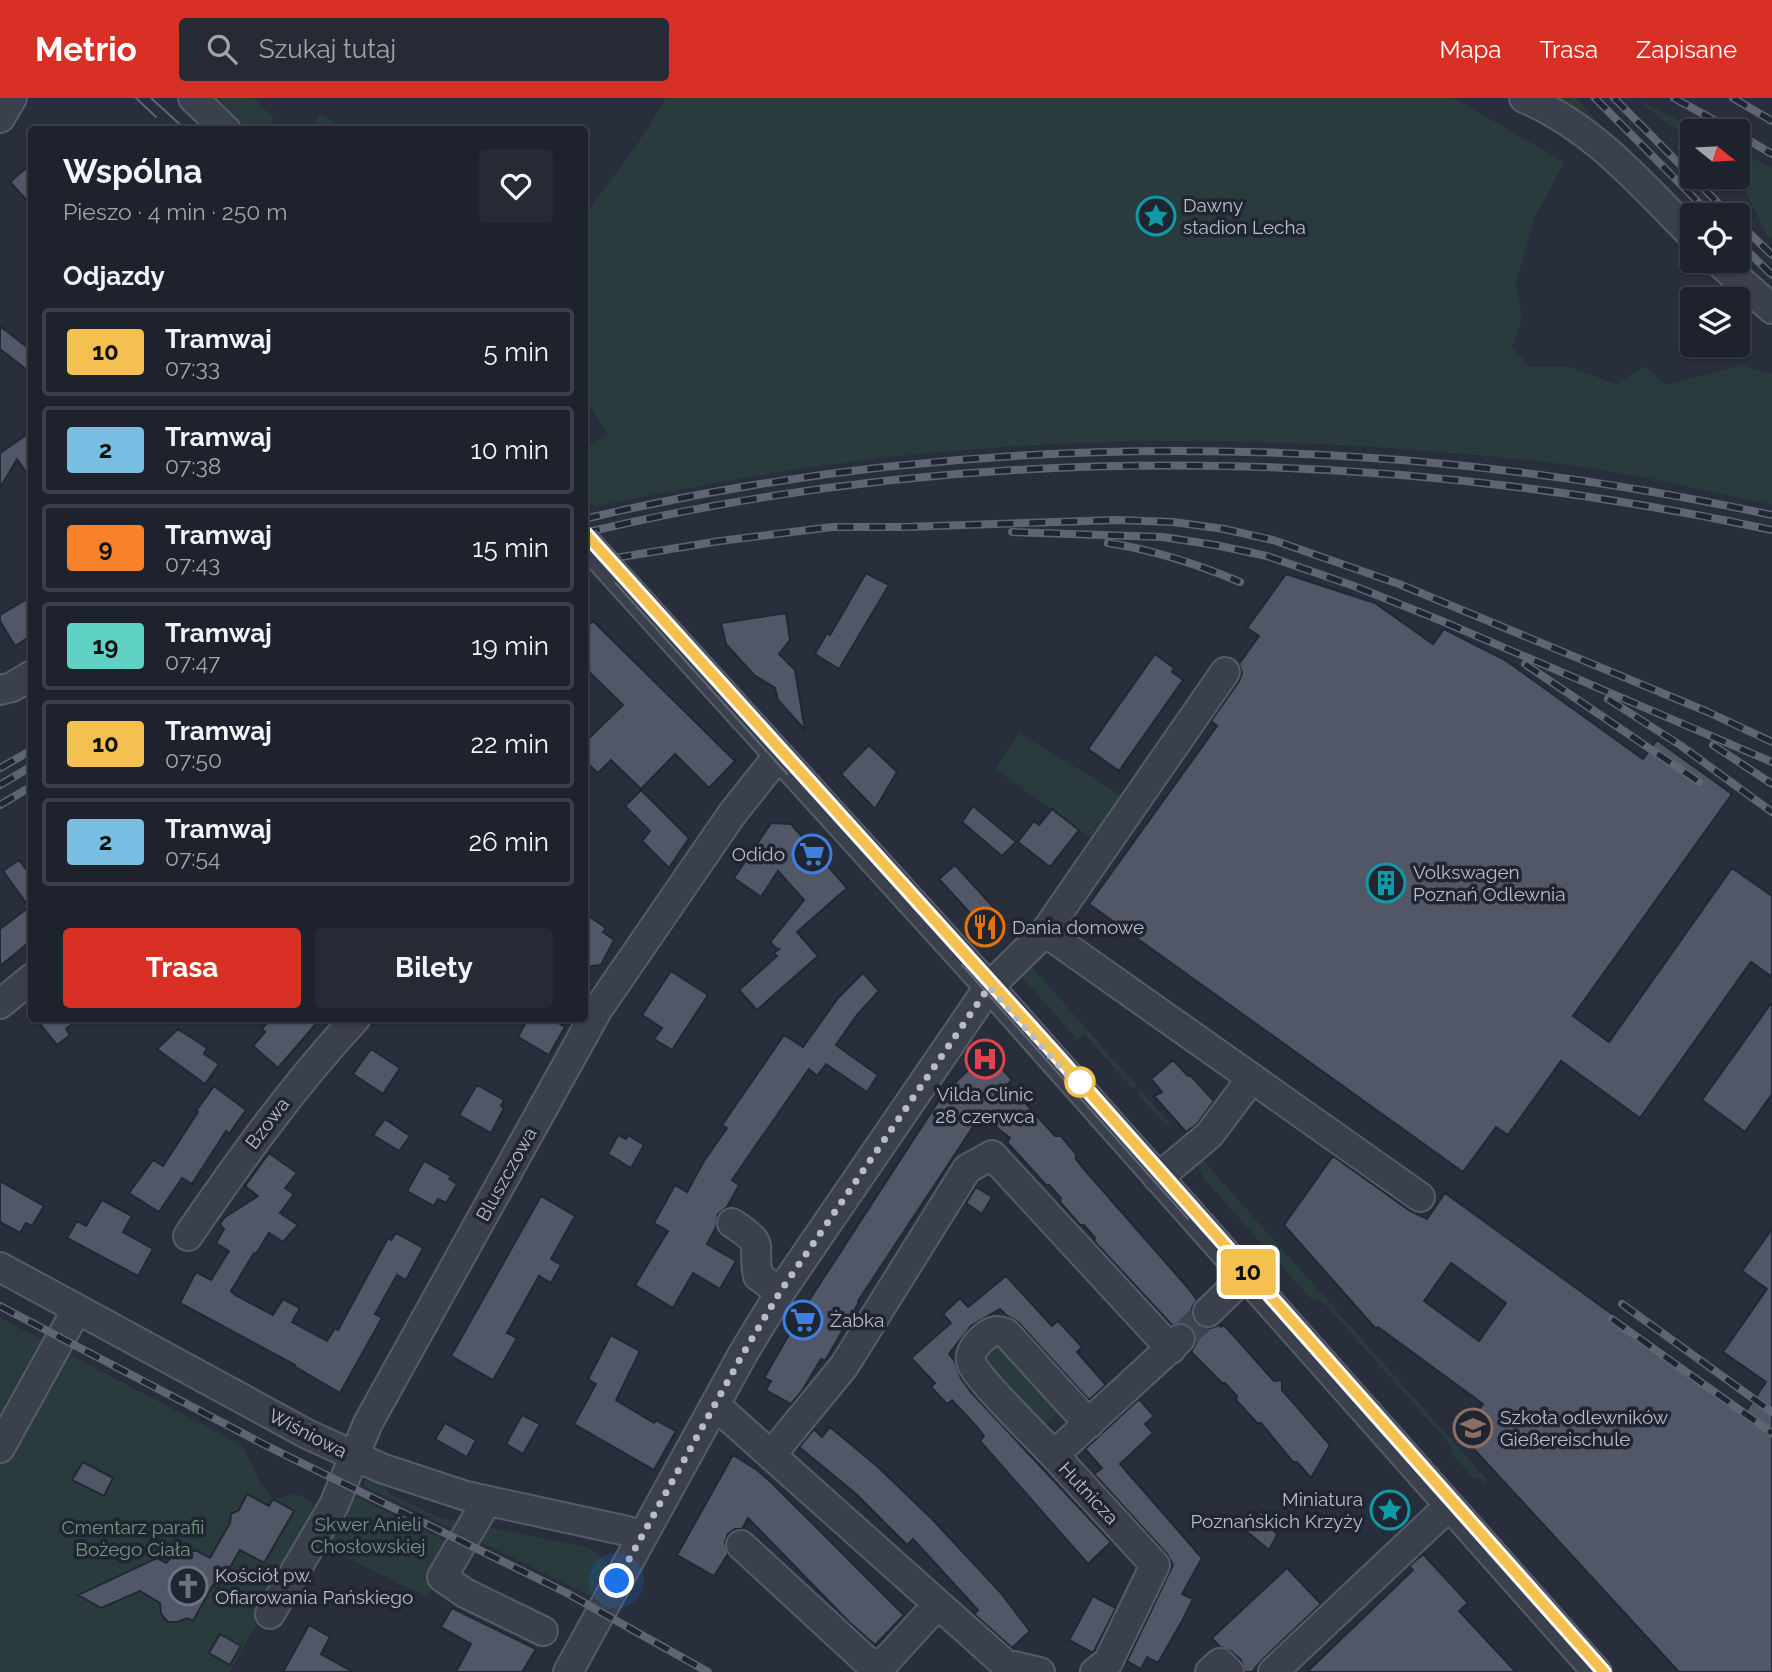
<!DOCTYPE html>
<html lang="pl">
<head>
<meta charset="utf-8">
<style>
	body { margin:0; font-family:Raleway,sans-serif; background:#262a35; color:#f1f3f6; height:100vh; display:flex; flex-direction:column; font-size:26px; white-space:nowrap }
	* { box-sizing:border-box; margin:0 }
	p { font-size:23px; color:#a1a4aa }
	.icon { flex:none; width:38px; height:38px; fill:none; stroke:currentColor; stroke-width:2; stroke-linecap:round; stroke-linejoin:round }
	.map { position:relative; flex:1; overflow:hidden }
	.details { position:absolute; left:28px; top:28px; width:560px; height:896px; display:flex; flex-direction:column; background:#1e222d; border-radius:7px; box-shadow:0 2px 5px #0004,0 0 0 2px #3c3f49 }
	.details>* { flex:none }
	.badge { padding:0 14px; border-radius:5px; font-size:24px; line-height:46px }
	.needle { width:46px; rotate:108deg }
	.tools { position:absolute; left:1680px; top:21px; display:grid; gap:14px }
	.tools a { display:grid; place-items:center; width:70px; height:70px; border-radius:7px; background:#1e222d; box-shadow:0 2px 5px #0004,0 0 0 2px #3c3f49; font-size:35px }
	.you { position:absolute; width:35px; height:35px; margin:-18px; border:5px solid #fff; border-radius:50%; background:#1a73e8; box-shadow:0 0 0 10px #1a73e833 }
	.map>.badge { position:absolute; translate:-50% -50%; box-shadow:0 0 0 4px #fff }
	h2 { padding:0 35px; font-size:26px; line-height:63px }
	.round { display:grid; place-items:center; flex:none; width:74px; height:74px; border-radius:7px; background:#262a35 }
	.headline { display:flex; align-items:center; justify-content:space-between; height:119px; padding:0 35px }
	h1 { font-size:33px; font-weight:700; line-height:52px }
	.primary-button { display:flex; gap:14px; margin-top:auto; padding:14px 35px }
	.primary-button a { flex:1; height:80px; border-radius:7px; background:#d93025; color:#fff; font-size:28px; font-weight:700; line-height:80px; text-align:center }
	.primary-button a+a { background:#262a35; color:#f1f3f6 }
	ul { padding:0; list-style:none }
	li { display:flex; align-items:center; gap:21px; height:88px; margin:0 14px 10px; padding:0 21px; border:4px solid #3c3f49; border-radius:7px }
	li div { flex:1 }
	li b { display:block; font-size:26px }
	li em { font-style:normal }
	li .badge { min-width:77px; font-weight:700; text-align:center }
	header { display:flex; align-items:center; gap:42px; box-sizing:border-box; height:98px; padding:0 35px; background:#d93025; color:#fff }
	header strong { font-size:33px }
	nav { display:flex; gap:38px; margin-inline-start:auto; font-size:24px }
	.search { width:490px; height:63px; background:#262a35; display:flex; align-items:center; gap:18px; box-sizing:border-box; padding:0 24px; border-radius:7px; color:#a1a4aa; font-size:26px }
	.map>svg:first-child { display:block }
	.green { fill:#2a3b3e }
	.building { fill:#515766; stroke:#222833; stroke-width:2; fill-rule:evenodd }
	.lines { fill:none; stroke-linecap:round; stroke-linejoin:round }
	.minor-tunnel { stroke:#3d4351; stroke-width:28; stroke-dasharray:28 14; stroke-linecap:butt }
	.minor-casing { stroke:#565c67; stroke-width:32 }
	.minor { stroke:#3b414c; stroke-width:28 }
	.tram { stroke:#5e6573; stroke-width:2 }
	.rail-casing { stroke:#5e6573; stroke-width:8 }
	.rail { stroke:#202631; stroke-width:5; stroke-dasharray:16; stroke-linecap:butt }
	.minor-bridge-casing { stroke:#565c67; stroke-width:32; stroke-linecap:butt }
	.minor-bridge { stroke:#3b414c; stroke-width:28 }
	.line-casing { stroke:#fff; stroke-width:16 }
	.line { stroke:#f4c04f; stroke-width:10 }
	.walk { stroke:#b7bcc7; stroke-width:7; stroke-dasharray:0 12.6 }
	.stop-dot { fill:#fff; stroke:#f4c04f; stroke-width:3.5 }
	.labels { text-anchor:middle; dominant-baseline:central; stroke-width:7; stroke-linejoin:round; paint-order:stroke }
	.poi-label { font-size:19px; fill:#b7bcc7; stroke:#202631; text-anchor:start }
	.street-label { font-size:19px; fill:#b7bcc7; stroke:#202631 }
	.park-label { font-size:19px; fill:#71957c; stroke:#202631 }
</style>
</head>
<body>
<header>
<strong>Metrio</strong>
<div class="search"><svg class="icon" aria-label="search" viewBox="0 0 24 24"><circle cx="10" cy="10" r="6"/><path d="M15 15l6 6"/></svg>Szukaj tutaj</div>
<nav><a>Mapa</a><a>Trasa</a><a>Zapisane</a></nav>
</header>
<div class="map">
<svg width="1772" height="1574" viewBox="0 0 1772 1574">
	<rect width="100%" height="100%" fill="#282e3c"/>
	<path class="green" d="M218 0H254L275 22 267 31H247Z
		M665 0H1454L1564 64 1534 121 1516 185 1522 220 1512 248 1529 269H1570L1616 286 1645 268 1666 287 1743 267 1772 276V407C1720 396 1667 383 1614 374 1550 363 1484 358 1419 352 1260 340 1100 339 942 354 825 364 709 385 594 409L585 398V350L607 336 585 299V118L647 32Z
		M1550 0H1577L1616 44Z
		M1633 0 1698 31 1703 33H1692V43Z
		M319 16 345 31H322L316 23Z
		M1738 52 1772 70V141L1766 136 1738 77Z
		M1019 635 1121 697 1091 740 995 671Z
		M1032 869 1137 988 1133 991 1084 936 1077 941 1022 879Z
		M1141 992 1171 1027 1170 1028 1165 1026 1137 996Z
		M1201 1060 1488 1383 1484 1385 1479 1379 1475 1382 1450 1354 1453 1350 1323 1204 1310 1200 1206 1083C1201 1076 1197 1069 1201 1060Z
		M0 1220 243 1348 259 1383 273 1401 296 1396 312 1404 314 1422 230 1574H0Z
		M997 1241 1062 1312 1043 1329 979 1259Z
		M366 1381 382 1386 391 1397 442 1420 467 1425 462 1435 363 1388Z
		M355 1398 456 1448 427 1499 327 1450Z
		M479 1427 589 1450 608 1465 590 1498 473 1440Z"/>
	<path class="building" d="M32 65V108L10 84Z
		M0 228 32 253V276L0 251Z
		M32 333V383L17 361 0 390V355Z
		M866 475 889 487 839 571 815 556 827 535 830 537Z
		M1286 476 1375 505 1433 546 1444 531 1505 562 1643 661 1657 642 1732 696 1573 918 1609 944 1732 770 1772 798V879L1751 864 1640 1020 1561 963 1508 1037 1496 1029 1463 1074 1089 806 1217 628 1211 623 1239 583 1242 575 1239 566 1259 538 1247 530Z
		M32 498V537L15 548 0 523V517Z
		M786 515 790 542 779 556 795 572 805 632 778 602 775 590 754 577 726 546 721 525Z
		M593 523 735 663 709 690 675 656 641 691 611 662 598 675 584 662V645L623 607 584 569V531Z
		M1155 556 1174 570 1172 574 1183 582 1119 673 1088 651Z
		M869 647 897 674 875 711 841 676Z
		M641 692 689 740 669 770 642 743 650 733 625 708Z
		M973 708 1016 744 1002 758 962 724Z
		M1052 711 1079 732 1050 769 1018 744 1034 723 1039 727Z
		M771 725 791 726 847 790 797 834 818 858 757 912 739 892 777 858 774 855 780 850 778 852 770 844 804 802 778 773 761 799 734 780Z
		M19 762 32 779V842L0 868V831L29 809 3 773Z
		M955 767 1006 823 991 838 939 781Z
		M584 815 606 830 603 834 614 842 601 867 584 869Z
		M671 873 708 897 672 952 654 941 662 930 642 917Z
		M863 875 879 893 857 917 836 947 878 977 867 994 826 966 817 978 809 971 732 1082 739 1087 727 1109 718 1116 716 1129 707 1146 736 1163 720 1191 693 1175 673 1210 635 1187 668 1133 654 1125 675 1087 687 1094 704 1063 727 1030 722 1027 784 937 803 949 838 900Z
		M1772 904V996L1745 1034 1702 1002Z
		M35 920H79L66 931 70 937 57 947Z
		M271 920H321L278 970 253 948 265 934 262 931Z
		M528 920H550L565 929 549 957 518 939Z
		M178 931 207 950 204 956 219 966 205 986 157 951Z
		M371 951 400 970 383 996 353 976Z
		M987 954 1012 982 1008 986 1047 1029 1055 1038H1061L1076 1056V1061L1083 1070 1188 1190 1197 1202 1192 1210V1217L1196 1225 1204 1230H1211L1219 1227 1221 1229 1224 1227 1274 1283 1282 1282V1292L1330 1347 1311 1380 1297 1364H1293L1261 1325H1257L1236 1302 1237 1298 1225 1285H1222L1191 1254 1196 1245V1237L1193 1230 1184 1225 1172 1227 1094 1143 1095 1140 1084 1127H1080L1060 1104 1061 1100 1049 1087H1046L1007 1044 1010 1040 981 1017 858 1203 859 1204 825 1263 821 1261 802 1293 791 1306 766 1292 771 1283 764 1280 806 1207 943 996Z
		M1173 962 1188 978 1190 977 1214 1003 1197 1026 1186 1034 1154 998 1162 994 1151 981Z
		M477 987 504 1002 501 1008 504 1010 491 1035 459 1017Z
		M214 988 246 1012 229 1036 226 1033 192 1086 182 1080 159 1114 129 1095 153 1062 163 1068 198 1014 196 1013Z
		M385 1021 410 1038 399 1053 373 1037Z
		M618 1037 626 1041 628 1037 644 1047 631 1070 608 1056Z
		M269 1055 297 1075 285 1090 294 1096 280 1115 298 1127 283 1144 269 1135 256 1156 254 1155 231 1193 235 1197 273 1217 283 1201 300 1210 292 1224 327 1243 335 1230 338 1232 388 1140 391 1142 396 1135 423 1150 406 1182 397 1177 375 1216 382 1220 340 1295 294 1268 295 1267 180 1205 196 1174 211 1182 229 1153 216 1145 224 1131 220 1126 225 1119 258 1098 245 1088Z
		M1333 1058 1410 1113 1427 1121 1445 1095 1746 1313 1766 1284 1723 1254 1767 1191 1742 1173 1772 1131V1574H1679L1461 1337 1483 1306 1378 1229 1376 1231 1284 1127ZM1451 1165 1506 1205 1479 1243 1424 1203Z
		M424 1063 451 1078 449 1081 457 1086 446 1105 438 1101 434 1108 407 1093Z
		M0 1083 44 1108 32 1128 26 1125 20 1135 0 1124Z
		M976 1089 992 1099 982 1116 966 1105Z
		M541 1098 575 1118 551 1161 561 1167 551 1185 539 1178 507 1235 517 1240 493 1282 451 1258Z
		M102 1102 132 1118 123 1134 153 1151 138 1178 67 1140 77 1123 86 1128Z
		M1006 1178 1052 1228 1058 1223 1082 1249 1077 1254 1106 1287 1089 1302 1018 1224 1007 1218 1000 1211 971 1228 949 1256 954 1262 961 1280 971 1294 1111 1444 1088 1466 980 1343 984 1338 977 1329 952 1302 947 1306 931 1289 935 1285 911 1260 951 1225 943 1216 960 1200 968 1209Z
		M611 1237 640 1253 616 1302 654 1325 656 1322 676 1333 654 1372 574 1326 596 1286 588 1281Z
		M1139 1301 1154 1318 1145 1326 1153 1335 1120 1366 1202 1460 1182 1496 1193 1501 1182 1523 1158 1565 1147 1559 1141 1571 1127 1563 1173 1467 1167 1456 1094 1376 1102 1370 1085 1351Z
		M522 1317 540 1326 523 1356 506 1346Z
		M445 1325 476 1342 467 1359 435 1341Z
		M830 1329 878 1369 932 1421 1000 1494 1030 1533 1012 1550 974 1516 978 1512 913 1441 907 1447 855 1395 799 1349 814 1331 822 1339Z
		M733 1357 757 1372 773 1386 904 1517 875 1547 849 1524 748 1420 742 1431H735L728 1436 725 1444 728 1456 714 1478 677 1457Z
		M83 1364 113 1380 104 1398 72 1382Z
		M247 1396 269 1408 273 1401 294 1413 264 1465 240 1452 218 1490 213 1487 193 1523 187 1520 178 1524H168L161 1516 160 1505 140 1493 101 1510 78 1497 157 1460 166 1465 178 1452 197 1453 210 1460 230 1425 231 1416 239 1412Z
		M1263 1413 1277 1437 1269 1452 1239 1427Z
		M1423 1456 1468 1505 1459 1513 1516 1574H1307L1413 1472 1409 1468Z
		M1287 1470 1321 1506 1262 1562 1252 1574H1245L1241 1562 1231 1553 1220 1549 1212 1540Z
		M1093 1498 1116 1510 1093 1555 1069 1542Z
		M452 1510 536 1551 522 1574H456L471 1546 441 1529Z
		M309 1527 330 1539 321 1556 353 1574H283Z
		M220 1536 241 1548 230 1567 209 1555Z"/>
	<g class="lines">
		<path class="minor-tunnel" d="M1180 1241 1208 1214"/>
		<defs>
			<path id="minor" d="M193 0 226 32
				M1524 0C1593 29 1640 85 1692 137
				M0 20 12 0
				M1718 163 1772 211
				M610 471 1010 912 1597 1574
				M0 592 12 589 32 577
				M1045 834 1420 1099
				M0 906 32 880
				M1158 1080 1209 1037 1252 980
				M732 1125C768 1149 751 1143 758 1178L780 1194
				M188 1138C240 1062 293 988 356 920
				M0 1169 307 1336 381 1370 466 1398 627 1433 641 1441
				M1208 1214 1245 1178
				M715 1307 1005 1566 1040 1574
				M0 1350 77 1211
				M772 1356 844 1268 967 1071 992 1057 1171 1251
				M1054 1357C1039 1341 976 1280 971 1264 969 1255 976 1246 982 1241 991 1233 996 1231 1006 1235L1089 1326
				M487 1403 442 1479 465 1495 543 1533
				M741 1447 870 1566 885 1564 938 1506
				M270 1516 334 1407 368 1325 598 911 732 716 778 658
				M568 1574 744 1254 783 1190 989 889 1045 834 1225 574
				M1095 1574 1108 1564 1155 1467 1054 1357 1180 1241
				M1210 1574 1220 1565 1229 1574
				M1273 1574 1449 1408"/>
		</defs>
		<use href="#minor" class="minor-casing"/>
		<use href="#minor" class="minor"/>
		<path class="tram" d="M136 0 156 19
			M151 0 186 32
			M584 434 1020 916 1604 1574
			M584 450 787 676
			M962 867 1188 1121"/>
		<defs>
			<path id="rail" d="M1595 0 1711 117
				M1614 0 1730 117
				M1674 0 1734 33
				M1733 0 1772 23
				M1738 36 1772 56
				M1738 124 1772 157
				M1738 144 1772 177
				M584 421C973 329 1382 333 1772 417
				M1012 434 1163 439 1215 447 1267 458 1354 488 1437 521 1772 664
				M584 435C973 342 1383 349 1772 432
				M1108 445C1154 452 1197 466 1240 484
				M584 465 720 443 832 429H904L1117 422 1173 424 1224 431 1273 442 1399 486 1708 614 1772 644
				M1525 566 1699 684
				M1608 601 1680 647 1772 714
				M1713 647 1772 686
				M0 670 32 652
				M0 687 32 668
				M0 707 32 688
				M1622 1206 1772 1314
				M0 1208 265 1347 565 1494 708 1574
				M1612 1221 1772 1335"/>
		</defs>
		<use href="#rail" class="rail-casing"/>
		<use href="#rail" class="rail"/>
		<defs>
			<path id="minor-bridge" d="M584 442 610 471"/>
		</defs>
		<use href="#minor-bridge" class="minor-bridge-casing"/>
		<use href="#minor-bridge" class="minor-bridge"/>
	</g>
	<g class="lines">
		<defs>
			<path id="line" d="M584 434 1050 950 1604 1574"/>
		</defs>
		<use href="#line" class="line-casing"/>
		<use href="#line" class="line"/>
		<path class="walk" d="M617 1483 744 1254 780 1194 989 889 1077 988 1080 984"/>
	</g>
	<defs>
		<symbol id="sight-ring" viewBox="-11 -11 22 22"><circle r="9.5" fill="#202631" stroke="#0f9aa8" stroke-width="1.5"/><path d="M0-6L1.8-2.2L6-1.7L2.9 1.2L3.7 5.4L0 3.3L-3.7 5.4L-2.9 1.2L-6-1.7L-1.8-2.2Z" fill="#0f9aa8"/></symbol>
		<symbol id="supermarket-ring" viewBox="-11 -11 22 22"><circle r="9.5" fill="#202631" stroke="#3f7fe0" stroke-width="1.5"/><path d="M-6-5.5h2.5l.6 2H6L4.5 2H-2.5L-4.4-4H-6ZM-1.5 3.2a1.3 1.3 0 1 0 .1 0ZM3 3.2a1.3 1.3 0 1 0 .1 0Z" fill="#3f7fe0"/></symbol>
		<symbol id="building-ring" viewBox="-11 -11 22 22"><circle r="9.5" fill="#202631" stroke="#0f9aa8" stroke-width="1.5"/><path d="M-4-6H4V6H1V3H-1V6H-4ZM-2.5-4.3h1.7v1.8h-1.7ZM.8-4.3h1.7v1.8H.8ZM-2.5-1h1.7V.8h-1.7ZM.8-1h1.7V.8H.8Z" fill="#0f9aa8"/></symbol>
		<symbol id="restaurant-ring" viewBox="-11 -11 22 22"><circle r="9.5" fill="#202631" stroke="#e8710a" stroke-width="1.5"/><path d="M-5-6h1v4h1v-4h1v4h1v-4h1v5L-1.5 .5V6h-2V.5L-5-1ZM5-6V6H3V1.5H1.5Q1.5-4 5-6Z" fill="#e8710a"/></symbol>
		<symbol id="hospital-ring" viewBox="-11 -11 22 22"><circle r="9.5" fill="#202631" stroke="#e0444e" stroke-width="1.5"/><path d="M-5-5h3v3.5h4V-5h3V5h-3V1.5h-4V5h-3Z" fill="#e0444e"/></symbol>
		<symbol id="school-ring" viewBox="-11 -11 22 22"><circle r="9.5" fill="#202631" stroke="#8d6e63" stroke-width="1.5"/><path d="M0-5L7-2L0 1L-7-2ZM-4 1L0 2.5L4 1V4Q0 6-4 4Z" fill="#8d6e63"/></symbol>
		<symbol id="church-ring" viewBox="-11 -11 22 22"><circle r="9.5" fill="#202631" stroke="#6b7280" stroke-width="1.5"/><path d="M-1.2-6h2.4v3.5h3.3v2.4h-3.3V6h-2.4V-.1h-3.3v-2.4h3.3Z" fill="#6b7280"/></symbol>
	</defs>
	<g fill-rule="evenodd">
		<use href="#sight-ring" x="1134" y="96" width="44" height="44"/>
		<use href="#supermarket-ring" x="790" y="734" width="44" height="44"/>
		<use href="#building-ring" x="1364" y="763" width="44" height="44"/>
		<use href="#restaurant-ring" x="963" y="807" width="44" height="44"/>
		<use href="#hospital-ring" x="963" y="939" width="44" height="44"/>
		<use href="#supermarket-ring" x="781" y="1200" width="44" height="44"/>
		<use href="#school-ring" x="1451" y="1308" width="44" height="44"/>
		<use href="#sight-ring" x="1368" y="1390" width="44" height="44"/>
		<use href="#church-ring" x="166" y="1466" width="44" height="44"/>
	</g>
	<circle class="stop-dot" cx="1080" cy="984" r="14"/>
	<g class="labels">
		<g class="poi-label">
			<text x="1183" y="107">Dawny<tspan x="1183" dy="22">stadion Lecha</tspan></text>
			<text x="785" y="756" text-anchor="end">Odido</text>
			<text x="1413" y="774">Volkswagen<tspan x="1413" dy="22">Poznań Odlewnia</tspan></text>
			<text x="1012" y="829">Dania domowe</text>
			<text x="985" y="996" text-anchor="middle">Vilda Clinic<tspan x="985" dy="22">28 czerwca</tspan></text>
			<text x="830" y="1222">Żabka</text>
			<text x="1500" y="1319">Szkoła odlewników<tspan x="1500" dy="22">Gießereischule</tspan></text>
			<text x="1363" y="1401" text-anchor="end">Miniatura<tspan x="1363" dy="22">Poznańskich Krzyży</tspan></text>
			<text x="215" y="1477">Kościół pw.<tspan x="215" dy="22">Ofiarowania Pańskiego</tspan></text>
		</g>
		<g class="street-label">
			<text transform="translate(267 1025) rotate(-53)">Bzowa</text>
			<text transform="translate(506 1076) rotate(-61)">Bluszczowa</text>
			<text transform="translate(308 1335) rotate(27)">Wiśniowa</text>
			<text transform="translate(1089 1395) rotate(47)">Hutnicza</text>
		</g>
		<g class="park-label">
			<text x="368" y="1426">Skwer Anieli<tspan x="368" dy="22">Chosłowskiej</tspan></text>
			<text x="133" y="1429">Cmentarz parafii<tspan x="133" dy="22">Bożego Ciała</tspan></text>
		</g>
	</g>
</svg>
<div class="tools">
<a><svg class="needle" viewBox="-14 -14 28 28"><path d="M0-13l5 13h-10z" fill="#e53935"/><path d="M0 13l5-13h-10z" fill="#a1a4aa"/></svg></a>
<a><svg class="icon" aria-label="locate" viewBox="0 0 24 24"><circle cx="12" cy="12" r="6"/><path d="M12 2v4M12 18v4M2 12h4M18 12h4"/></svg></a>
<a><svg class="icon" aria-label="layers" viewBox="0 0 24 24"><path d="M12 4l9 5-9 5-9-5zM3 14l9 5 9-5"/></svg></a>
</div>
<div class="you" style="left:617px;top:1483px"></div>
<b class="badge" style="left:1248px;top:1174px;background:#f4c04f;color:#111">10</b>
<section class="details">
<div class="headline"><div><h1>Wspólna</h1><p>Pieszo · 4 min · 250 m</p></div><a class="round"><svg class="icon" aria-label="heart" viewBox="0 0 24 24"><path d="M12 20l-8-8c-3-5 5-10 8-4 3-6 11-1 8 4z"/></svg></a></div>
<h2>Odjazdy</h2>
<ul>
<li><span class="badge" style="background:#f4c04f;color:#111">10</span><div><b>Tramwaj</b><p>07:33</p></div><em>5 min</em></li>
<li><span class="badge" style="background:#79bee2;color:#111">2</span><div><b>Tramwaj</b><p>07:38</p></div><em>10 min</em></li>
<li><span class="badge" style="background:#f7822a;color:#111">9</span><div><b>Tramwaj</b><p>07:43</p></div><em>15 min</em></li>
<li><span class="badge" style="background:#60d1c5;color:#111">19</span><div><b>Tramwaj</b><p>07:47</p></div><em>19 min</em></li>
<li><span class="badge" style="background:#f4c04f;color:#111">10</span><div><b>Tramwaj</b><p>07:50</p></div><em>22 min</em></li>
<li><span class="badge" style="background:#79bee2;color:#111">2</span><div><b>Tramwaj</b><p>07:54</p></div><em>26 min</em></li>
</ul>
<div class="primary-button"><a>Trasa</a><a>Bilety</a></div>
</section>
</div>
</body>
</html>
